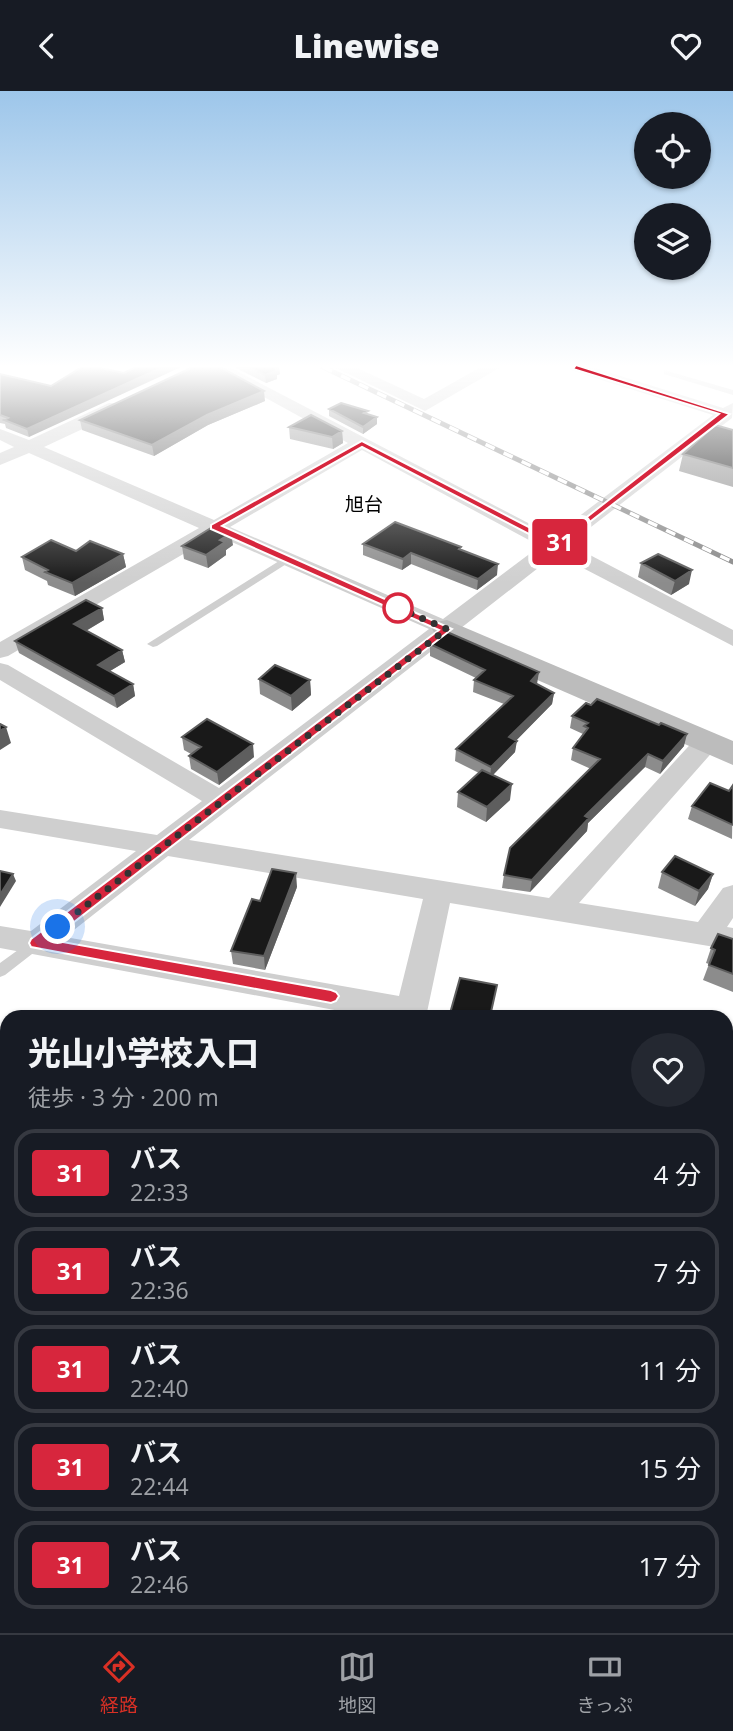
<!DOCTYPE html>
<html lang="ja">
<head>
<meta charset="utf-8">
<style>
	body { margin:0; font-family:"Open Sans","Noto Sans JP",sans-serif; background:#242831; color:#f1f3f6; height:100vh; display:flex; flex-direction:column; font-size:26px; white-space:nowrap }
	* { box-sizing:border-box; margin:0 }
	p { font-size:23px; color:#9ea1a6 }
	.icon { flex:none; width:38px; height:38px; fill:none; stroke:currentColor; stroke-width:2; stroke-linecap:round; stroke-linejoin:round }
	.map { position:relative; flex:1; overflow:hidden }
	.panel { position:absolute; left:0px; top:919px; width:733px; height:625px; display:flex; flex-direction:column; background:#171b24; border-radius:21px 21px 0 0; box-shadow:0 2px 5px #0004 }
	.panel>* { flex:none }
	.badge { padding:0 14px; border-radius:5px; font-size:24px; line-height:46px }
	.controls { position:absolute; left:634px; top:21px; display:grid; gap:14px }
	.controls a { display:grid; place-items:center; width:77px; height:77px; border-radius:50%; background:#171b24; box-shadow:0 2px 5px #0004; font-size:35px }
	.you { position:absolute; width:35px; height:35px; margin:-18px; border:5px solid #fff; border-radius:50%; background:#1a73e8; box-shadow:0 0 0 10px #1a73e833 }
	.map>.badge { position:absolute; translate:-50% -50%; box-shadow:0 0 0 4px #fff }
	.round { display:grid; place-items:center; flex:none; width:74px; height:74px; border-radius:37px; background:#242831 }
	.headline { display:flex; align-items:center; justify-content:space-between; height:119px; padding:0 28px }
	h1 { font-size:33px; font-weight:800; line-height:52px }
	ul { padding:0; list-style:none }
	li { display:flex; align-items:center; gap:21px; height:88px; margin:0 14px 10px; padding:0 14px; border:4px solid #363941; border-radius:21px }
	li div { flex:1 }
	li b { display:block; font-size:26px }
	li em { font-style:normal }
	li .badge { min-width:77px; font-weight:700; text-align:center }
	header { display:flex; justify-content:space-between; align-items:center; height:91px; padding:0 28px; background:#171b24; font-size:32px; font-weight:800 }
	.menu { display:flex; justify-content:space-around; align-items:center; height:98px; border-top:2px solid #363941; background:#171b24; font-size:19px; color:#9ea1a6 }
	.menu a { display:grid; justify-items:center; gap:4px }
	.menu .current { color:#d93025 }
	.map>svg:first-child { display:block }
	.lines { fill:none; stroke-linecap:round; stroke-linejoin:round }
	.path { stroke:#cfcfcf; stroke-width:6; stroke-dasharray:5 5; stroke-linecap:butt }
	.lane { fill:#cfcfcf; fill-rule:evenodd }
	.street { fill:#cfcfcf; fill-rule:evenodd }
	.secondary { fill:#bcbcbc; fill-rule:evenodd }
	.rail-casing { stroke:#878787; stroke-width:5 }
	.rail { stroke:#fff; stroke-width:3.5; stroke-dasharray:10; stroke-linecap:butt }
	.wall { fill:#8c8c8c }
	.shaded-wall { fill:#5e5e5e }
	.building { fill:#191919; stroke:#5e5e5e; stroke-width:2 }
	.line { fill:#d7263d; stroke:#fff; stroke-width:2 }
	.walk { stroke:#323232; stroke-width:7; stroke-dasharray:0 12.6 }
	.stop-dot { fill:#fff; stroke:#d7263d; stroke-width:3.5 }
	.labels { text-anchor:middle; dominant-baseline:central; stroke-width:7; stroke-linejoin:round; paint-order:stroke }
	.far-quarter-label { font-size:19px; fill:#000; stroke:#fff }
</style>
</head>
<body>
<header><svg class="icon" aria-label="back" viewBox="0 0 24 24"><path d="M15 5l-7 7 7 7"/></svg>Linewise<svg class="icon" aria-label="heart" viewBox="0 0 24 24"><path d="M12 20l-8-8c-3-5 5-10 8-4 3-6 11-1 8 4z"/></svg></header>
<div class="map">
<svg width="733" height="1542" viewBox="0 0 733 1542">
	<rect width="100%" height="100%" fill="#fff"/>
	<g class="lines">
		<path class="path" d="M0 1346 7 1348"/>
		<path class="lane" d="M664 279 733 299V304L664 283Z
			M287 465 292 468 291 470 157 555 153 556 147 553Z
			M36 846 41 848 43 852 41 856 5 884 0 886V872Z"/>
		<path class="street" d="M209 276H229L553 445 713 324 570 279 568 276H592L723 317 733 312 732 327 569 453 733 539V555L556 463 189 749 549 807 698 645 707 643 716 645 720 651 716 657 579 812 698 831 723 797 733 794V827L727 836 733 837V859L450 812 426 926H372L0 857V835L31 840 136 760 0 737V719L157 744 202 710 0 589V572L8 574 219 697 429 538 216 444 8 565 0 567V551L199 437 29 362 0 374V362L14 356 0 349V338L29 349 109 312H121L123 316 121 320 44 356 214 429 348 352ZM362 359 540 455 443 528 230 436ZM168 765 423 808 399 905 65 846Z
			M334 276H355L424 308 481 276H501L425 320Z
			M726 1463H733V1509H726Z"/>
		<path class="secondary" d="M447 529 733 650V674L436 545 432 538 436 531Z"/>
		<defs>
			<path id="rail" d="M323 276 733 471"/>
		</defs>
		<use href="#rail" class="rail-casing"/>
		<use href="#rail" class="rail"/>
	</g>
	<path class="wall" d="M234 276H279L280 283 277 284V288L266 292Z
		M0 283 51 295 29 346 6 337 5 333 0 332Z
		M265 310 208 334 154 365 82 339 80 329Z
		M329 318 377 333 363 343 329 325Z
		M289 336 342 340 343 352 333 358 290 348Z
		M733 339V396L679 380 683 363Z
		M363 453 461 458 497 484 477 499 411 473 402 479 363 464Z
		M233 454 226 459V464L208 477 184 468 182 455Z
		M76 460 123 463 126 476 75 505 48 494 47 490 25 479 22 466Z
		M641 472 689 493 671 504 638 486Z
		M102 517 104 529 86 540 122 559 125 571 110 580 133 593 135 605 117 617 19 562 15 550Z
		M430 553 537 593 554 602 552 613 516 649 515 661 493 684 510 709 486 731 457 716 458 701 479 682 455 670 456 658 504 613 473 601 474 589 476 587 430 565Z
		M259 588 310 589 311 604 292 620 260 603Z
		M572 625 684 655 660 683 645 676 588 732 587 740 530 801 502 797 504 784 591 678 571 669 573 657 583 643 570 637Z
		M182 646 254 666 219 694 191 678 189 665 191 663 184 659Z
		M733 694 732 748 688 728 692 715 729 700Z
		M662 781 713 783 708 798 695 815 658 797Z
		M297 796 265 879 233 873 231 860Z
		M733 848V901L703 889 709 873 706 872 711 857Z
		M425 1536H454L453 1542H429L430 1538Z
		M475 1536H491L490 1541Z"/>
	<path class="shaded-wall" d="M163 276H181L29 346 27 338Z
		M279 276 280 283 277 284V288L266 292 265 284 275 277Z
		M264 300 265 310 208 334 154 365 152 354 207 324Z
		M377 326V333L363 343V336Z
		M342 340 343 352 333 358 332 346Z
		M231 442 233 454 226 459V464L208 477 206 464 220 449Z
		M411 462V473L402 479 403 468Z
		M123 463 126 476 75 505 72 492Z
		M498 473 497 484 477 499 478 488Z
		M692 479 689 493 671 504 675 490Z
		M102 517 104 529 77 545 74 533Z
		M122 559 125 571 100 586 98 574Z
		M539 581 537 593 531 590Z
		M310 589 311 604 292 620 291 605Z
		M133 593 135 605 117 617 114 605Z
		M554 602 552 613 508 658 509 646Z
		M6 636 11 652 0 659V640Z
		M687 643 684 655 660 683 663 670Z
		M517 650 515 661 490 687 491 676Z
		M253 653 254 666 219 694 217 681Z
		M648 663 645 676 588 732 587 740 530 801 532 789 585 725Z
		M512 693 510 709 486 731 487 716Z
		M296 782 297 796 265 879 264 865Z
		M13 783 16 790 0 816V804Z
		M713 783 708 798 695 815 699 800Z"/>
	<path class="building" d="M82 276H95L124 282 136 276H163L27 338 4 329 8 327 0 324V283L51 295Z
		M193 276H220L264 300 207 324 152 354 80 329Z
		M249 276H276L275 277 277 280 265 284Z
		M341 312 368 320 364 322 377 326 363 336 329 318Z
		M311 324 342 340 332 346 289 336Z
		M715 334 733 339V377L683 363Z
		M395 431 461 456 459 458 498 473 478 488 411 462 403 468 363 453Z
		M214 435 231 442 220 449 225 451 206 464 182 455Z
		M51 449 76 460 90 450 123 463 72 492 45 481 48 479 22 466Z
		M658 463 692 479 675 490 641 472Z
		M86 509 102 517 74 533 122 559 98 574 133 593 114 605 15 550Z
		M447 541 539 581 531 590 554 602 509 646 517 650 491 676 456 658 513 605 474 589 485 579 430 553Z
		M275 574 310 589 291 605 259 588Z
		M597 608 659 634 661 632 687 643 663 670 648 663 585 725 589 727 532 789 504 784 510 757 600 668 573 657 588 637 584 635 588 632 572 625 586 612 591 614Z
		M207 628 253 653 217 681 189 665 201 656 182 646Z
		M0 633 6 636 0 640Z
		M482 679 512 693 487 716 458 701Z
		M710 692 729 700 733 694V734L692 715Z
		M675 765 713 783 699 800 662 781Z
		M272 778 296 782 264 865 231 860 252 808 260 810Z
		M0 780 13 783 0 804Z
		M718 843 733 848V883L709 874 715 859 711 857Z
		M460 887 497 894 491 921 514 926H449Z
		M431 1536H454L453 1542H446L431 1537Z
		M541 1536H549L568 1542H541Z"/>
	<linearGradient id="sky" x2="0" y2="1"><stop stop-color="#9dc6ea"/><stop offset="0.56" stop-color="#fff"/><stop offset="1" stop-color="#fff" stop-opacity="0"/></linearGradient>
	<rect width="733" height="492" fill="url(#sky)"/>
	<path class="line" d="M576 274 730 323 556 457 362 356 222 435 452 538 51 849 331 899 336 901 339 905 336 910 331 912 31 856 29 852 31 848 439 539 211 438V434L362 350 556 450 719 323 573 278Z"/>
	<g class="lines">
		<path class="walk" d="M58 836 447 538 398 517"/>
	</g>
	<circle class="stop-dot" cx="398" cy="517" r="14"/>
	<g class="labels">
		<g class="far-quarter-label">
			<text x="364" y="413">旭台</text>
		</g>
	</g>
</svg>
<div class="controls">
<a><svg class="icon" aria-label="locate" viewBox="0 0 24 24"><circle cx="12" cy="12" r="6"/><path d="M12 2v4M12 18v4M2 12h4M18 12h4"/></svg></a>
<a><svg class="icon" aria-label="layers" viewBox="0 0 24 24"><path d="M12 4l9 5-9 5-9-5zM3 14l9 5 9-5"/></svg></a>
</div>
<div class="you" style="left:58px;top:836px"></div>
<b class="badge" style="left:560px;top:451px;background:#d7263d;color:#fff">31</b>
<section class="panel">
<div class="headline"><div><h1>光山小学校入口</h1><p>徒歩 · 3 分 · 200 m</p></div><a class="round"><svg class="icon" aria-label="heart" viewBox="0 0 24 24"><path d="M12 20l-8-8c-3-5 5-10 8-4 3-6 11-1 8 4z"/></svg></a></div>
<ul>
<li><span class="badge" style="background:#d7263d;color:#fff">31</span><div><b>バス</b><p>22:33</p></div><em>4 分</em></li>
<li><span class="badge" style="background:#d7263d;color:#fff">31</span><div><b>バス</b><p>22:36</p></div><em>7 分</em></li>
<li><span class="badge" style="background:#d7263d;color:#fff">31</span><div><b>バス</b><p>22:40</p></div><em>11 分</em></li>
<li><span class="badge" style="background:#d7263d;color:#fff">31</span><div><b>バス</b><p>22:44</p></div><em>15 分</em></li>
<li><span class="badge" style="background:#d7263d;color:#fff">31</span><div><b>バス</b><p>22:46</p></div><em>17 分</em></li>
</ul>
</section>
</div>
<nav class="menu">
<a class="current"><svg class="icon" aria-label="directions" viewBox="0 0 24 24"><path d="M12 3l9 9-9 9-9-9zM9 14v-3h6M13 9l2 2-2 2"/></svg>経路</a>
<a><svg class="icon" aria-label="map" viewBox="0 0 24 24"><path d="M3 6l6-2 6 2 6-2v14l-6 2-6-2-6 2zM9 4v14M15 6v14"/></svg>地図</a>
<a><svg class="icon" aria-label="tickets" viewBox="0 0 24 24"><path d="M3 7h18v10H3zM15 7v10"/></svg>きっぷ</a>
</nav>
</body>
</html>
